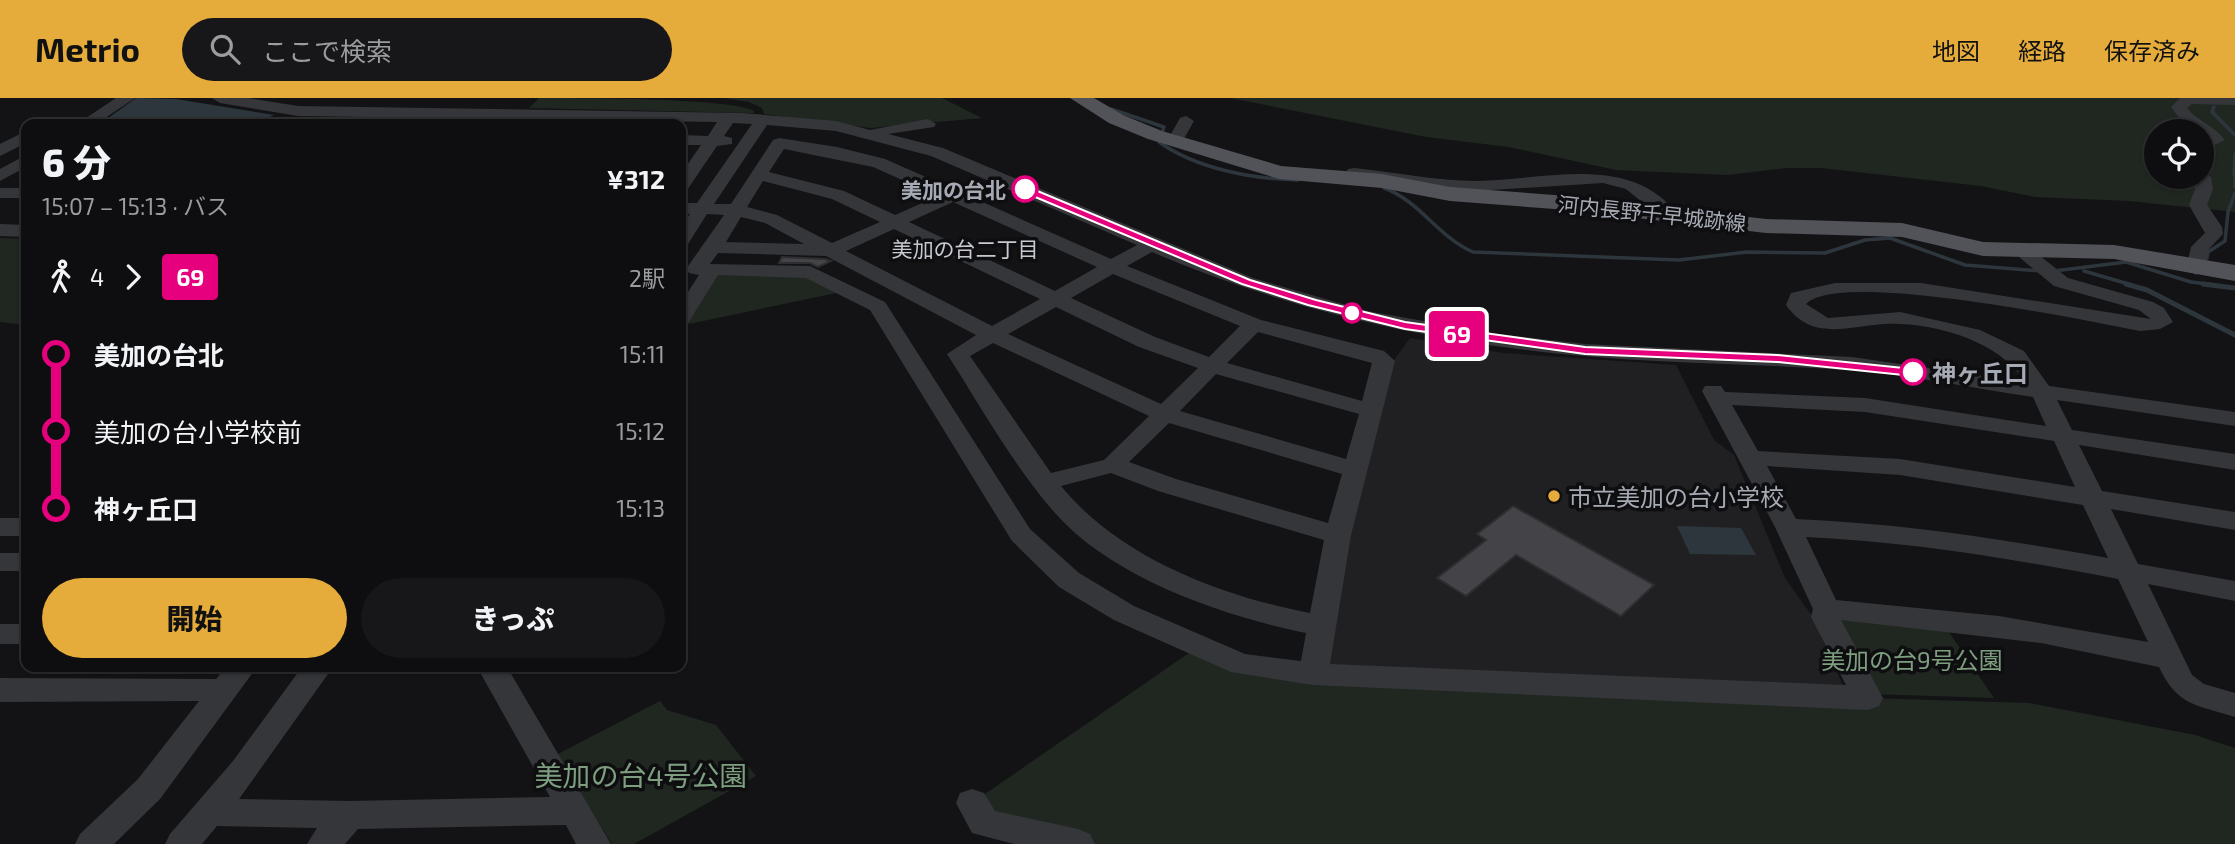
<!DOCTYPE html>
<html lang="ja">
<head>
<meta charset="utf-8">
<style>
	body { margin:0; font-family:"Exo 2","Noto Sans JP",sans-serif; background:#171719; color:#f1f3f6; height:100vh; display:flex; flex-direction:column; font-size:26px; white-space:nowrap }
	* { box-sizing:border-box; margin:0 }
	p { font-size:23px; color:#9b9c9f }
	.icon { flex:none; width:38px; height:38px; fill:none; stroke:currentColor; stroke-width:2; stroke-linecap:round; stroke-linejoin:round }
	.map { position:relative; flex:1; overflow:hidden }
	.details { position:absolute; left:21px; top:21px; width:665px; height:553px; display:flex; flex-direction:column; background:#0e0e10; border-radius:14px; box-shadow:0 2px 5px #0004,0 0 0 2px #2e2e30 }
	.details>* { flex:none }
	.badge { padding:0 14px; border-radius:5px; font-size:24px; line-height:46px }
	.buttons { position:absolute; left:2144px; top:21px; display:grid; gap:14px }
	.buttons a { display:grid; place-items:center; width:70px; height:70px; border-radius:50%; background:#0e0e10; box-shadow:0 2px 5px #0004,0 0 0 2px #2e2e30; font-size:35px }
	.map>.badge { position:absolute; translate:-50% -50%; box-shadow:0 0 0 4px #fff }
	.legs { display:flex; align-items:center; gap:10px; height:77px; padding:0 21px; font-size:23px }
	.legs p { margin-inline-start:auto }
	.headline { display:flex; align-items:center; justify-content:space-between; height:119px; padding:0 21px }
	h1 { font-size:38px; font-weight:800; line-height:52px }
	.primary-button { display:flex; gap:14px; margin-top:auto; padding:14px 21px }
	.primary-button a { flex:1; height:80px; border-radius:42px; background:#e5ac3c; color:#111; font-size:28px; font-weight:800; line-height:80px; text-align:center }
	.primary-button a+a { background:#171719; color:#f1f3f6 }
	ul { padding:0 21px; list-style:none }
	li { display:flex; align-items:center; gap:24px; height:77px; font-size:26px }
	li i { display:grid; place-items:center; width:10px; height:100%; margin:0 9px; background:currentColor }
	li i::after { content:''; width:18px; height:18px; margin:-9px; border:5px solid; border-radius:50%; background:#0e0e10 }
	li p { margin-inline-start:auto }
	li:first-child i { background:linear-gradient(#0000 50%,currentColor 0) }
	li:last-child i { background:linear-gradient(currentColor 50%,#0000 0) }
	header { display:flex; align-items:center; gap:42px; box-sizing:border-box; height:98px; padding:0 35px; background:#e5ac3c; color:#111 }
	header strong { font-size:33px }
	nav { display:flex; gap:38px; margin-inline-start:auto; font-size:24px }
	.search { width:490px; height:63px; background:#171719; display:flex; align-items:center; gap:18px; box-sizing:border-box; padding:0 24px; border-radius:38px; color:#9b9c9f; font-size:26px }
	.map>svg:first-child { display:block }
	.built { fill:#202022 }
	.green { fill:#202721; fill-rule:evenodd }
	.water { fill:#2e363d }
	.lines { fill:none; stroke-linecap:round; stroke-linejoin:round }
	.stream-far1 { stroke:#2e363d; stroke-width:3.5 }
	.stream { stroke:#2e363d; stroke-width:5 }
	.building { fill:#434348; stroke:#2e2e31; stroke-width:2 }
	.minor { fill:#35363a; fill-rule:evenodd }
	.major { fill:#515358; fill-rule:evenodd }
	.line-1 { fill:#e6007e; stroke:#fff; stroke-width:2 }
	.stop-1-dot { fill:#fff; stroke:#e6007e; stroke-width:3.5 }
	.poi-dot { fill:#e5ac3c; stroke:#0e0e10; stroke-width:2.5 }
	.labels { text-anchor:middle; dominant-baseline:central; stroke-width:7; stroke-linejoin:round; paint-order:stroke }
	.far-stop-label { font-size:21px; font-weight:bold; fill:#a6aab4; stroke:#0e0e10; text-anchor:end }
	.far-street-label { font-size:21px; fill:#a6aab4; stroke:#0e0e10 }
	.far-neighbourhood-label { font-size:21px; fill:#c7c9d1; stroke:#0e0e10 }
	.stop-label { font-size:24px; font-weight:bold; fill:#a6aab4; stroke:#0e0e10; text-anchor:start }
	.poi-label { font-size:24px; fill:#a6aab4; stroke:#0e0e10; text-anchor:start }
	.park-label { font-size:24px; fill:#7e9e80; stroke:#0e0e10 }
	.near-park-label { font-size:28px; fill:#7e9e80; stroke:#0e0e10 }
</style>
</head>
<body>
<header>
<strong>Metrio</strong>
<div class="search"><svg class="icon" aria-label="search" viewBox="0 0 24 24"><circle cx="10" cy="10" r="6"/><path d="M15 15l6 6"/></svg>ここで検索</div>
<nav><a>地図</a><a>経路</a><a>保存済み</a></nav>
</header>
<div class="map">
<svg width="2235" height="746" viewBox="0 0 2235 746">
	<rect width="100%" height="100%" fill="#131315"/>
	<path class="built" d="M1410 240 1503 255 1676 267 1714 342 1734 357 1785 480 1812 518 1844 590 1323 570 1349 438 1391 266Z"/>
	<path class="green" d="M539 0C576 0 733 0 754 13V15L529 10Z
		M724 0H942L982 20 871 30 764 16 762 10 749 4Z
		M1230 0H2235V114L2129 103 2035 99 1981 88 1821 70H1787L1727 77 1616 72 1509 49 1426 39ZM2156 33H2202V79H2156Z
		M0 140 26 141V227L0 224Z
		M714 175H808L841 194 684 227Z
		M1832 521 1944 527 1994 600 1871 596Z
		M1199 548 1241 566 1868 600 2029 605 2195 637 2235 650V746H1078L972 705Z
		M660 603 667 612 716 627 756 678 634 746H612L556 657Z"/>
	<path class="water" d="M136 0 176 1 274 17 255 26H100Z
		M1677 428 1741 430 1756 457 1690 456Z"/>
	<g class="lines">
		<path class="stream-far1" d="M2214 9 2212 14 2235 37
			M1111 11 1164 29 1159 44C1197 71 1253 81 1298 82
			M2234 77 2235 56
			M2235 77V89
			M1384 90C1420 103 1438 139 1473 154L1679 162 1747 154 1825 155 1865 142 1890 140 1965 167 2041 173
			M2207 160 2208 154 2225 143 2228 114 2235 95
			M2054 173 2126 164 2191 184 2216 187
			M2084 173 2132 187"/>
		<path class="stream" d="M2126 186 2147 192 2235 237
			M2203 186 2235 190"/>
	</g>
	<path class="building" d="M782 159 825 161 831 163 818 169 810 165H779Z
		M1513 408 1654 487 1621 518 1516 457 1466 498 1437 480 1486 442 1477 436Z"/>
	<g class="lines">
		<path class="minor" d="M116 0H135L96 26H77Z
			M212 0H248L298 8 742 15 836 23 870 32 928 21 936 26 934 29 888 36 943 50 1253 180 1367 213 1497 236 1585 246 1852 259 2025 284C1999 242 1932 224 1885 226 1848 228 1812 244 1786 207L1791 195 1835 185H1921L2151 221 2139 212 2054 188 2013 154 2023 148 2030 150 2068 180 2153 204 2164 210 2173 224 2160 231 2140 233C2087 223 1840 171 1806 206L1828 220 1900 214 1980 232 2024 253 2049 288 2235 314V328L2057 302 2072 332 2235 356V372L2079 347 2102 393 2235 414V432L2111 411 2138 466 2235 483V503L2148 486 2192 577 2204 586 2235 595V619C2197 607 2177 608 2159 569L2041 545 1841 522 1883 600 1879 608 1868 612 1313 587 1231 574 1114 522 1059 489 1012 443 870 212 806 180 718 177 688 225 681 227V205L699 177 689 175 686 171 724 117 707 116 688 146 681 148V129L690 116 681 115V105H697L752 26 733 25 724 38 732 40V46L717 48 687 92 681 93V76L701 47H681V37L708 38 717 24 298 18 220 5ZM767 27 836 33 931 58 1137 147 1111 161 885 61 837 49 779 40 773 42 731 106H714ZM784 51 873 69 938 98 895 117 844 93 769 74ZM763 83 832 101 880 124 832 145 777 117 747 109ZM953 104 1097 169 1055 193 909 124ZM741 119 765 125 804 146 726 144ZM894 131 1040 201 992 228 846 153ZM1152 154C1289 213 1435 245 1584 258 1672 266 1761 266 1849 272 1910 277 1972 290 2033 299L2046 328 1865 300 1725 294 1721 288H1705L1702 293 1775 429 1813 511 1811 519 1846 587 1330 566 1351 437 1395 263 1384 253 1261 222 1127 168ZM718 155 826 158 976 237 947 256C981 309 1013 367 1055 415 1112 480 1223 518 1306 535L1301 563 1245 556 1134 508 1079 475 1030 431 885 204 810 168 710 166ZM1113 176 1240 228 1209 259 1155 239 1071 200ZM1056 209 1139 249 1198 270 1161 306 1008 236ZM1258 234 1372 265 1362 303 1227 265ZM993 245 1149 318 1104 362 1051 375 970 258ZM1216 276 1359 316 1346 361 1180 313ZM1732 307 1865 314 2054 343 2075 389 1900 361 1758 353ZM1169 325 1342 376 1328 425 1176 381 1129 364ZM1767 368 1900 377 2083 407 2108 460C2001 441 1906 426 1796 421ZM1111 375 1158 393 1324 442 1310 515C1221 498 1120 460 1061 388ZM1806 439C1914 444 2012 461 2118 481L2148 544 1999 518 1836 502Z
			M2180 0H2235V7L2192 6 2187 10C2198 24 2215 28 2225 42L2202 53V42L2207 40C2194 32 2182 25 2171 9Z
			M1186 18 1194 23 1181 46 1175 48 1169 46 1167 43 1180 20Z
			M26 33V45L0 58V46Z
			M26 57V69L0 83V71Z
			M1354 70C1394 74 1437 83 1477 83 1546 82 1631 54 1679 118L1676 122H1664L1626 91 1603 85 1475 93 1348 79 1345 75 1348 71Z
			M2202 74 2211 79 2213 91 2207 107 2222 129 2223 136 2209 151 2206 171 2196 177 2186 171 2191 149 2205 135 2189 107 2195 91 2193 79H2202Z
			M0 90H26V100H0Z
			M0 126 26 127V139L0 138Z
			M0 420H26V438H0Z
			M0 455H26V473H0Z
			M0 526H26V546H0Z
			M226 569H257L160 701 114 746H75L80 736 138 681 199 603 0 604V580L216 581Z
			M302 569H333L239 701 350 703 550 699 477 569H507L611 746H576L566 727 358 731 345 746H307L317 730 217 728 202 746H165L170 736 233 663Z
			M972 691 984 695 995 713 1078 731 1090 736 1095 746H1014L972 735 956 705 960 695Z"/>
		<path class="major" d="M1070 0H1094L1123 17 1162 33 1281 68 1382 76 1450 89 1568 98 1766 121 1902 125 1983 144 2114 147 2235 167V183L2114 161 1983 158 1902 139 1766 135 1568 112 1450 103 1382 90 1279 81 1148 41 1109 25Z"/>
	</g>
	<path class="line-1" d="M1021 89H1028L1250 182 1316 202 1405 224 1585 249 1777 257 1913 271 1919 274 1913 278 1777 264 1585 256 1405 231 1308 207 1242 186 1021 93Z"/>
	<g class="stop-1-dot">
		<circle cx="1025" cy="91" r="12"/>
		<circle cx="1352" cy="215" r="9"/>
		<circle cx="1913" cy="274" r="12"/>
	</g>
	<circle class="poi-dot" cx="1554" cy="398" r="7"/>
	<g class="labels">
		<g class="far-stop-label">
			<text x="1006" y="91">美加の台北</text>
		</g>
		<g class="far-street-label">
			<text transform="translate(1652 115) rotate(6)">河内長野千早城跡線</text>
		</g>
		<g class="far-neighbourhood-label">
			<text x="965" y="150">美加の台二丁目</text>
		</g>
		<g class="stop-label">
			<text x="1932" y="274">神ヶ丘口</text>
		</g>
		<g class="poi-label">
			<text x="1568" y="398">市立美加の台小学校</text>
		</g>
		<g class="park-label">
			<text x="1912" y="561">美加の台9号公園</text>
		</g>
		<g class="near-park-label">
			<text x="641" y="677">美加の台4号公園</text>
		</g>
	</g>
</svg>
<div class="buttons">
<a><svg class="icon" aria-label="locate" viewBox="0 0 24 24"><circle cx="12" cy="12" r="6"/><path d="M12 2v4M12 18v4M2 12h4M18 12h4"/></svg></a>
</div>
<b class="badge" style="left:1457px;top:236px;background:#e6007e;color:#fff">69</b>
<section class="details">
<div class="headline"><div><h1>6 分</h1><p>15:07 – 15:13 · バス</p></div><b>¥312</b></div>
<div class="legs"><svg class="icon" aria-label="walk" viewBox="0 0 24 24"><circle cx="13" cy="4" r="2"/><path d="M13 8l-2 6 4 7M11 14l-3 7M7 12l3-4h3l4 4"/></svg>4<svg class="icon" aria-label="forward" viewBox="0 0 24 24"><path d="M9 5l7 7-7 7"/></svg><b class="badge" style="background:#e6007e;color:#fff">69</b><p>2駅</p></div>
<ul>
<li><i style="color:#e6007e"></i><b>美加の台北</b><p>15:11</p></li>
<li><i style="color:#e6007e"></i><span>美加の台小学校前</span><p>15:12</p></li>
<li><i style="color:#e6007e"></i><b>神ヶ丘口</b><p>15:13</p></li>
</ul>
<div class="primary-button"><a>開始</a><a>きっぷ</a></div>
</section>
</div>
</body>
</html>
